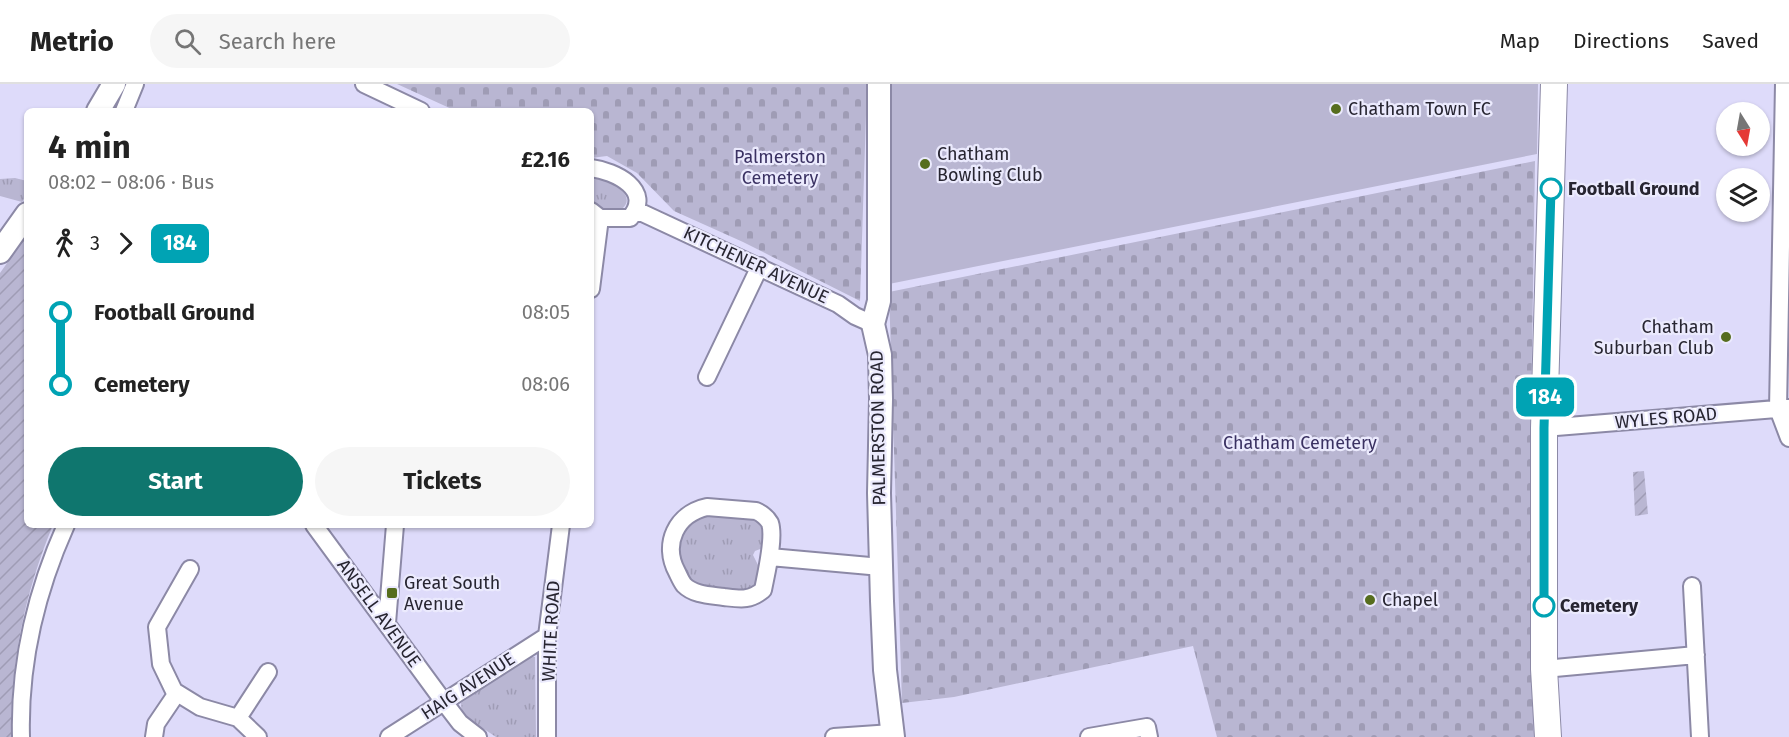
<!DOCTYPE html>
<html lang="en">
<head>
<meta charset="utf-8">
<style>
	body { margin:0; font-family:"Fira Sans",sans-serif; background:#f6f6f6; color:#222; height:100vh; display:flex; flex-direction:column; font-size:22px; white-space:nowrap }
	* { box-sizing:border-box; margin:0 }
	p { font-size:20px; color:#767676 }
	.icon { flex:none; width:33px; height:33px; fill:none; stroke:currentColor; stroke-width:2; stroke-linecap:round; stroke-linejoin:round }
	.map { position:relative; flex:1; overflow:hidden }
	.drawer { position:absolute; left:24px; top:24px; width:570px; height:420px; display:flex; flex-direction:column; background:#fff; border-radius:9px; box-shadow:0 2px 4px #0004 }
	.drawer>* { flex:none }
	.badge { padding:0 12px; border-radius:9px; font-size:21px; line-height:39px }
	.needle { width:39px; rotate:169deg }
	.controls { position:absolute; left:1716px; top:18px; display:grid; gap:12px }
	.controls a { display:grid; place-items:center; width:54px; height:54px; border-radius:50%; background:#fff; box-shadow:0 2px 4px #0004; font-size:30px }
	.map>.badge { position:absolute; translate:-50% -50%; box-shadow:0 0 0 3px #fff }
	.legs { display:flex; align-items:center; gap:9px; height:66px; padding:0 24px; font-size:20px }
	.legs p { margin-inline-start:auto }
	.headline { display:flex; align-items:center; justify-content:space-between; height:102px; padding:0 24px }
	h1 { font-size:33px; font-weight:700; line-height:45px }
	.primary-button { display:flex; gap:12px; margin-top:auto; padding:12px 24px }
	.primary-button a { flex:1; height:69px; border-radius:36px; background:#0f766e; color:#fff; font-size:24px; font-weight:700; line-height:69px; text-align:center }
	.primary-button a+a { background:#f6f6f6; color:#222 }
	ul { padding:0 24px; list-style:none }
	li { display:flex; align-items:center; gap:21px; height:72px; font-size:22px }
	li i { display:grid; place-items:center; width:9px; height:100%; margin:0 8px; background:currentColor }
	li i::after { content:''; width:15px; height:15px; margin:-8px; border:4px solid; border-radius:50%; background:#fff }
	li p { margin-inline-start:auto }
	li:first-child i { background:linear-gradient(#0000 50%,currentColor 0) }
	li:last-child i { background:linear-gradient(currentColor 50%,#0000 0) }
	header { display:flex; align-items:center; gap:36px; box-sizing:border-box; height:84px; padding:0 30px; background:#fff; border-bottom:2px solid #e0e0e0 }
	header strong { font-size:28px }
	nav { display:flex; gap:33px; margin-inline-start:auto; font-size:21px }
	.search { width:420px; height:54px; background:#f6f6f6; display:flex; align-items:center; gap:15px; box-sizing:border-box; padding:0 21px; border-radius:33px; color:#767676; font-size:22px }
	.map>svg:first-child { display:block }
	.grass { fill:url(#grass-tufts) }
	.cemetery { fill:url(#cemetery-stones) }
	.park { fill:#b9b6d2 }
	.garden { fill:url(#garden-furrows) }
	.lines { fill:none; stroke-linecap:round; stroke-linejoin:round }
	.street-casing { stroke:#8c89a6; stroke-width:20 }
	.secondary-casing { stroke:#8c89a6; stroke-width:26 }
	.primary-casing { stroke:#8c89a6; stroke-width:28 }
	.street { stroke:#fff; stroke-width:16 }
	.secondary { stroke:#fff; stroke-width:22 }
	.primary { stroke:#fff; stroke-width:26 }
	.line-1-casing { stroke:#fff; stroke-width:14 }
	.line-1 { stroke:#00a3b4; stroke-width:9 }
	.poi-dot { fill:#566d1e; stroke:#ebeafd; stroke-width:2 }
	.stop-1-dot { fill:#fff; stroke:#00a3b4; stroke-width:3 }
	.labels { text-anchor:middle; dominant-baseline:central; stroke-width:4.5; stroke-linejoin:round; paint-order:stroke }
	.poi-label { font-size:18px; fill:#272531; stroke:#ebeafd; text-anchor:start }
	.park-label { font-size:18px; fill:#3a3162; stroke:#ebeafd }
	.stop-label { font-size:18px; font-weight:bold; fill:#272531; stroke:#ebeafd; text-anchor:start }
	.street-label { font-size:18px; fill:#272531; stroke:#ebeafd }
</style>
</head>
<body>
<header>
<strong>Metrio</strong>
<div class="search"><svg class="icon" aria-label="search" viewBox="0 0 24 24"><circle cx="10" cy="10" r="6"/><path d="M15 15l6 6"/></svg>Search here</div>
<nav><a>Map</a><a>Directions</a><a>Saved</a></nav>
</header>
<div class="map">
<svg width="1789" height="653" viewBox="0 0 1789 653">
	<defs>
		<pattern id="grass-tufts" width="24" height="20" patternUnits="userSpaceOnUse" patternTransform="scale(1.5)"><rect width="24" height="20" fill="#b9b6d2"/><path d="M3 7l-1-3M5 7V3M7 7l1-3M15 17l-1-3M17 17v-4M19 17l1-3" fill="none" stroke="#9f9cb5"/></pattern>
		<pattern id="cemetery-stones" width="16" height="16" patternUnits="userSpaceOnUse" patternTransform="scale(1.5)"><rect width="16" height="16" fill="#b9b6d2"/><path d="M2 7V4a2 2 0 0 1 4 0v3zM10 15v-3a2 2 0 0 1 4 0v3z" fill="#9f9cb5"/></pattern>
		<pattern id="garden-furrows" width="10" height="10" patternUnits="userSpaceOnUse" patternTransform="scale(1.5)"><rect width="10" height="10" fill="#b9b6d2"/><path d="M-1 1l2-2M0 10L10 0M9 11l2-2" fill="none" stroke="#9f9cb5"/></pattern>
	</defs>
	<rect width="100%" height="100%" fill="#dedbfa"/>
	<path class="grass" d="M591 92C601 95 613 99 621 106 634 117 623 130 608 127 602 126 596 122 591 119Z
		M15 94 27 97V110L22 118 0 112V95Z
		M707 427 753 432 762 437 765 463 755 467 753 471 758 481 763 483 760 499 746 509 693 500 677 478 682 444Z
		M529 572 535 573 536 653H496L472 637 462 628 461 619Z"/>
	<path class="cemetery" d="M397 0H867L860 217 743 158 674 127 637 89 607 72 591 74V27H456Z
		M1535 77 1530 395 1531 590 1536 653H1217L1193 562 954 613 902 619 889 208Z"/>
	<path class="park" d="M889 0H1538L1537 70 884 201Z"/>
	<path class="garden" d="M27 151V441H53C24 511 11 577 11 653H0V189Z
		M1644 387 1648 430 1635 432 1633 388Z"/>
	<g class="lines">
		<defs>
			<path id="street" d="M364 0 421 27
				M1784 0 1778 325 1789 354
				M124 27 135 0
				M591 84C615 87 654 106 630 134H600L591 127
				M636 126 838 220 855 232 873 240
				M591 205 600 134
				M707 293 760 182
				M1544 344 1788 324
				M707 423 756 427C761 429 767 434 770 439 775 454 766 490 763 506 749 517 741 515 724 513 710 511 694 511 684 501 681 497 679 492 677 488 662 460 676 430 707 423Z
				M314 441 444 618 460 639 478 653
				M770 473 881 483
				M190 485 157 543 161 580 174 607 200 623 238 634 258 653
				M1692 502 1700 653
				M387 539 395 441
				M1544 585 1696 571
				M238 634 268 588
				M21 653C19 580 36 508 66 441
				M154 653 156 640 177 609
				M389 653 547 552
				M547 653V552L561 441
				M834 653 892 649
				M1089 653 1147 643 1149 653"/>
			<path id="secondary" d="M879 0V217L873 240 880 271 881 315 879 409 882 517 885 586 893 653
				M98 27 114 0
				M0 168 27 130"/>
			<path id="primary" d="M1548 653 1544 585V344L1554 0"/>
		</defs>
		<use href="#street" class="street-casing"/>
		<use href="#secondary" class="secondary-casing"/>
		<use href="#primary" class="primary-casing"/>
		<use href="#street" class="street"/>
		<use href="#secondary" class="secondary"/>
		<use href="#primary" class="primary"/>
	</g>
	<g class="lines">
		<defs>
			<path id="line-1" d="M1544 522V344L1551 105"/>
		</defs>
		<use href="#line-1" class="line-1-casing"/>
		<use href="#line-1" class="line-1"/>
	</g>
	<g class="poi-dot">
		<circle cx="1336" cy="25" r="6"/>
		<circle cx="925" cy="80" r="6"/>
		<circle cx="1726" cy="253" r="6"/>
		<rect x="386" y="503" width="12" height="12" rx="3"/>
		<circle cx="1370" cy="516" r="6"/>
	</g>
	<g class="stop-1-dot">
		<circle cx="1551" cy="105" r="10"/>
		<circle cx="1544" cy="522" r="10"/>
	</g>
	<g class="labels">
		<g class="poi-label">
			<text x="1348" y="25">Chatham Town FC</text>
			<text x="937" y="70">Chatham<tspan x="937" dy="21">Bowling Club</tspan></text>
			<text x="1714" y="243" text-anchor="end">Chatham<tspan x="1714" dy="21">Suburban Club</tspan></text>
			<text x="404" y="499">Great South<tspan x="404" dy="21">Avenue</tspan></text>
			<text x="1382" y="516">Chapel</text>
		</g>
		<g class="park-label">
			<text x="780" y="73">Palmerston<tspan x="780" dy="21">Cemetery</tspan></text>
			<text x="1300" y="359">Chatham Cemetery</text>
		</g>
		<g class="stop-label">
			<text x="1568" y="105">Football Ground</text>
			<text x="1560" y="522">Cemetery</text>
		</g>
		<g class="street-label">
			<text transform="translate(756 181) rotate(25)">KITCHENER AVENUE</text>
			<text transform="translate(1666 334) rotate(-5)">WYLES ROAD</text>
			<text transform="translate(878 344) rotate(-91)">PALMERSTON ROAD</text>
			<text transform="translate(379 529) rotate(54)">ANSELL AVENUE</text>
			<text transform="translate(551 547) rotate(-87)">WHITE ROAD</text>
			<text transform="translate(468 602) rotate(-33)">HAIG AVENUE</text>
		</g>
	</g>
</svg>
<div class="controls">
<a><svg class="needle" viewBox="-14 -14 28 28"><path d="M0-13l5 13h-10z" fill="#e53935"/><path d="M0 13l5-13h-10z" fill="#767676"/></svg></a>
<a><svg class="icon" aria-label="layers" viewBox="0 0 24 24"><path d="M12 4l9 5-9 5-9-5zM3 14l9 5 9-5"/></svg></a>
</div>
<b class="badge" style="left:1545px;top:313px;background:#00a3b4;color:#fff">184</b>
<section class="drawer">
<div class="headline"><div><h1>4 min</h1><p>08:02 – 08:06 · Bus</p></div><b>£2.16</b></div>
<div class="legs"><svg class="icon" aria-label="walk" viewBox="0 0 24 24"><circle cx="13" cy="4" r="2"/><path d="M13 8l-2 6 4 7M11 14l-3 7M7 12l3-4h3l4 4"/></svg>3<svg class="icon" aria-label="forward" viewBox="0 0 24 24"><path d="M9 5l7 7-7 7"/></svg><b class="badge" style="background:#00a3b4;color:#fff">184</b></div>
<ul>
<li><i style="color:#00a3b4"></i><b>Football Ground</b><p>08:05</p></li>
<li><i style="color:#00a3b4"></i><b>Cemetery</b><p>08:06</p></li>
</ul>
<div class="primary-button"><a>Start</a><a>Tickets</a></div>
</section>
</div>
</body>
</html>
